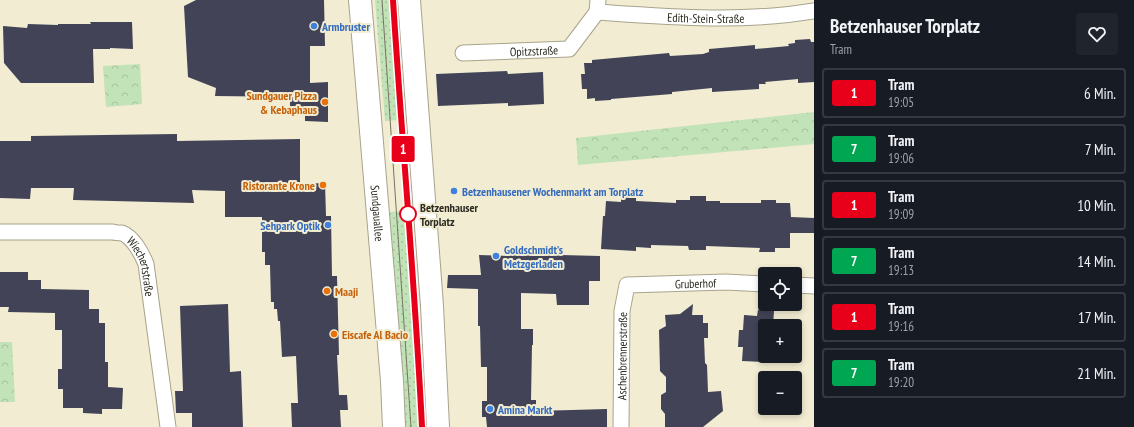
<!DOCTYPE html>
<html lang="de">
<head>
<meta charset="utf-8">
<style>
	body { margin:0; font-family:"PT Sans Narrow",sans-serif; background:#20242c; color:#f1f3f6; height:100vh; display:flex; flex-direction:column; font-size:15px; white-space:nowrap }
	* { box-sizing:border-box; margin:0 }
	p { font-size:13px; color:#9ea1a6 }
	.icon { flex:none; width:22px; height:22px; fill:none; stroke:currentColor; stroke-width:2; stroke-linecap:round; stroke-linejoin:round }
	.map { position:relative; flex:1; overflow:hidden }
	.details { display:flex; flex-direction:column; background:#171b24; width:320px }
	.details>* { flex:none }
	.badge { padding:0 8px; border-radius:3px; font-size:14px; line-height:26px }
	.fabs { position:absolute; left:758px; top:267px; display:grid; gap:8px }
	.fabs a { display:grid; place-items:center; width:44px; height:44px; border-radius:4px; background:#171b24; box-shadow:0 2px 6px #0003; font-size:20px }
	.map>.badge { position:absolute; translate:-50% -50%; box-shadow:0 0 0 2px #fff }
	.round { display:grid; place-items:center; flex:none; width:42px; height:42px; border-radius:4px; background:#20242c }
	.summary { display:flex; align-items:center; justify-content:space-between; height:68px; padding:0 16px }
	h1 { font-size:19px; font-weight:700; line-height:30px }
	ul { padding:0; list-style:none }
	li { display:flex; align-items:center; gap:12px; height:50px; margin:0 8px 6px; padding:0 8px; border:2px solid #363941; border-radius:4px }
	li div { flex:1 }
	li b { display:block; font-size:15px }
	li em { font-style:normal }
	li .badge { min-width:44px; font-weight:700; text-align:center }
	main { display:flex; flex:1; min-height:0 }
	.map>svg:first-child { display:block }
	.grass { fill:url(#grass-dots) }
	.park { fill:url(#park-crowns) }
	.building { fill:#424357 }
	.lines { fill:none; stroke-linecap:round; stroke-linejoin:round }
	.street-casing { stroke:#a8a48c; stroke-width:17 }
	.secondary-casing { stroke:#a8a48c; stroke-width:24 }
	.street { stroke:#fff; stroke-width:15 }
	.secondary { stroke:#fff; stroke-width:22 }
	.tram { stroke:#767363; stroke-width:1 }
	.line-casing { stroke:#fff; stroke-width:9 }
	.line { stroke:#e8001b; stroke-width:6 }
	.shop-dot { fill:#3f7fe0; stroke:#f1ecd2; stroke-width:1.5 }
	.food-dot { fill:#e8710a; stroke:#f1ecd2; stroke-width:1.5 }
	.stop-dot { fill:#fff; stroke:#e8001b; stroke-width:2 }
	.labels { text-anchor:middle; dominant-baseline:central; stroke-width:4; stroke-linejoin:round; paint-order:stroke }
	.street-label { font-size:12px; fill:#2b2a20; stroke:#f1ecd2 }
	.shop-label { font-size:12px; font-weight:bold; fill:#366cbe; stroke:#f1ecd2; text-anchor:start }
	.food-label { font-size:12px; font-weight:bold; fill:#c56008; stroke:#f1ecd2; text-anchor:end }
	.stop-label { font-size:12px; font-weight:bold; fill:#2b2a20; stroke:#f1ecd2; text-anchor:start }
</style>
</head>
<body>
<main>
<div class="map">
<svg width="814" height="427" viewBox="0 0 814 427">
	<defs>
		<pattern id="grass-dots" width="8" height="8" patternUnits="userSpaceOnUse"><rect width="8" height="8" fill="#c2e2b8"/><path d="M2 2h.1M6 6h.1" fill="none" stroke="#a7c29e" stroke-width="1.8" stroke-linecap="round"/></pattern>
		<pattern id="park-crowns" width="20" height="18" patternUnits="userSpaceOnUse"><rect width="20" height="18" fill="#c2e2b8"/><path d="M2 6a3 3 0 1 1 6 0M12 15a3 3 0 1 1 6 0" fill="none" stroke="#a7c29e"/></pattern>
	</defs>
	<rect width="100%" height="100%" fill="#f1ecd2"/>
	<path class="grass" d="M375 0H402L411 119 385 121Z
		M410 211 422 370 430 371 431 427H402L386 212Z"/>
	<path class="park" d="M140 64 142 104 106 107 103 66Z
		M814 112V144L578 165 576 138Z
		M0 342H12L15 402H0Z"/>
	<path class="building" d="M196 0H324L325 46H310V83L328 82V122L305 121V110H290V97L215 96 216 88 188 77 184 6Z
		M90 22H132L133 49 110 48V49H93L94 83H21L4 63 3 26 27 28 28 24 58 25V24H91Z
		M810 39 811 42H814V82L798 83V79L765 82 766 84H759V89L712 92V88L672 92V94L611 99V100L595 101V98L587 99V89H582L581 74H585L584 63H592V60L669 53 670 56 703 54 709 52V49L755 45V49L789 46 788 44 795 43V40Z
		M507 71 508 74 543 72 544 104 508 106V103L438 106 436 74Z
		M177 134V141L300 139V184L325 183 326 216H331L332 276H337L339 355H337L339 395H347L348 410H340L341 427H292L291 403H298L296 356 282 357 280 321H278L277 309H274V302H271L270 265H265V252H262V217H225V191L192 190 194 203 73 200 74 188H31L30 199 0 198V141H31V136Z
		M690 196H706V201H720V203H761V200H776V203H790L791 217 814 218V233H790V248H775V252H759L760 248 706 246V250H689L688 246 651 245V248L636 247V251L601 249 603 216H605L606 201 621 202V197L636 198V201L676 203V200H690Z
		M510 250H561V255L600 256V281H589V305H557L556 294 521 293V329H533V345H532L531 400H536V411L607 409V427H487L486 417H482V401H487V367H481L480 326H478V289L447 288 448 275H481L479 255 510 256Z
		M0 272H28V280H41V289L89 290V309H99V323H105V362H108V387L123 388 122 409H102V414L83 413V408H63V389H58V369H62V330H55V313L8 312 9 307H0Z
		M228 304 230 372 241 371 243 427H192V413H176L175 391H183L180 306Z
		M693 304 692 315H703V323H708V338H704L705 363 707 365 708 392 721 391 723 411 703 427H665V414L661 409V395L666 392V377L660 371 659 330 666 326 665 315 680 314Z
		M758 310 774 311 773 326H765V362L742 361 743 347H738L739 330H743L744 315 757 316Z"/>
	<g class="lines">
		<defs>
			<g id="street">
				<path id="s1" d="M597 12C669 17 742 23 814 11"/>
				<path id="s2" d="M463 53 569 49 597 12 598 0"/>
				<path id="s3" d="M0 232H113C116 233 120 233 122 233 133 237 142 254 146 264L168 427"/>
				<path d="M795 285 814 286"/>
				<path id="s4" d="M621 427 622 311 627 285 726 282 765 284"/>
			</g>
			<g id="secondary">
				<path id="s5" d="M360 0 392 381 394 427"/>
				<path d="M409 0 432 306 438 427"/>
			</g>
		</defs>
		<use href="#street" class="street-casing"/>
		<use href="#secondary" class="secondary-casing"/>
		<use href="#street" class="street"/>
		<use href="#secondary" class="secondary"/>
		<path class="tram" d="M382 0 411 427
			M393 0C403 142 415 285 422 427"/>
	</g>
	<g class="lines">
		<defs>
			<path id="line" d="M393 0C402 142 415 285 422 427"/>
		</defs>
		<use href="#line" class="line-casing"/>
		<use href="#line" class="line"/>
	</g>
	<g class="shop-dot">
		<circle cx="314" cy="26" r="4"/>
		<circle cx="454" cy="191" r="4"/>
		<circle cx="328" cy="225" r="4"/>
		<circle cx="496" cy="256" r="4"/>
		<circle cx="490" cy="409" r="4"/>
	</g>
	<g class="food-dot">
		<circle cx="325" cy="102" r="4"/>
		<circle cx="323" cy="185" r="4"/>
		<circle cx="327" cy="291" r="4"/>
		<circle cx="334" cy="334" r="4"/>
	</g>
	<circle class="stop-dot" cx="408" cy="214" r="8"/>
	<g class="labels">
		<g class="street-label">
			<text stroke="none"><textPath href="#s1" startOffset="109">Edith-Stein-Straße</textPath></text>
			<text stroke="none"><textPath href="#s2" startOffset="71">Opitzstraße</textPath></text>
			<text stroke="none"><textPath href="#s5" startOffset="214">Sundgauallee</textPath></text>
			<text stroke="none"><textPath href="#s3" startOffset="163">Wiechertstraße</textPath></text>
			<text stroke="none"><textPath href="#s4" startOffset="211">Gruberhof</textPath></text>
			<text stroke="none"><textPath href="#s4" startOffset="71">Aschenbrennerstraße</textPath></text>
		</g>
		<g class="shop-label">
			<text x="322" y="26">Armbruster</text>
			<text x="462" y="191">Betzenhausener Wochenmarkt am Torplatz</text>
			<text x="320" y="225" text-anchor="end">Sehpark Optik</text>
			<text x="504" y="249">Goldschmidt's<tspan x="504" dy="14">Metzgerladen</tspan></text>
			<text x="498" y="409">Amina Markt</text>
		</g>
		<g class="food-label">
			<text x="317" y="95">Sundgauer Pizza<tspan x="317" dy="14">&amp; Kebaphaus</tspan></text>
			<text x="315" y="185">Ristorante Krone</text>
			<text x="335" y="291" text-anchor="start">Maaji</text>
			<text x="342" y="334" text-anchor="start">Eiscafe Al Bacio</text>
		</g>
		<g class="stop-label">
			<text x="420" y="207">Betzenhauser<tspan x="420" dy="14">Torplatz</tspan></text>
		</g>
	</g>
</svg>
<div class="fabs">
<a><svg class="icon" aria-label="locate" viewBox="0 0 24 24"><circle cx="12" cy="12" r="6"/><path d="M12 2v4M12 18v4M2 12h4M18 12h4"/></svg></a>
<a>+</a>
<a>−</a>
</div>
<b class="badge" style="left:403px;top:149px;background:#e8001b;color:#fff">1</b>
</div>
<section class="details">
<div class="summary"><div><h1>Betzenhauser Torplatz</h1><p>Tram</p></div><a class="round"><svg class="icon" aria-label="heart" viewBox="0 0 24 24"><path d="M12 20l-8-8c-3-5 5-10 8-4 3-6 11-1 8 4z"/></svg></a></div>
<ul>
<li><span class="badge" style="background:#e8001b;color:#fff">1</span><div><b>Tram</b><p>19:05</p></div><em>6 Min.</em></li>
<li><span class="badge" style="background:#00a651;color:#fff">7</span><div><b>Tram</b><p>19:06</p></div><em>7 Min.</em></li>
<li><span class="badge" style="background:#e8001b;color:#fff">1</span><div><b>Tram</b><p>19:09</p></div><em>10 Min.</em></li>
<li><span class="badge" style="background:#00a651;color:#fff">7</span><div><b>Tram</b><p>19:13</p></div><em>14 Min.</em></li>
<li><span class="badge" style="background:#e8001b;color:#fff">1</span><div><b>Tram</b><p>19:16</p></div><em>17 Min.</em></li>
<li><span class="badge" style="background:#00a651;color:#fff">7</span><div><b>Tram</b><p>19:20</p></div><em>21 Min.</em></li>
</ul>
</section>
</main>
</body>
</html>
